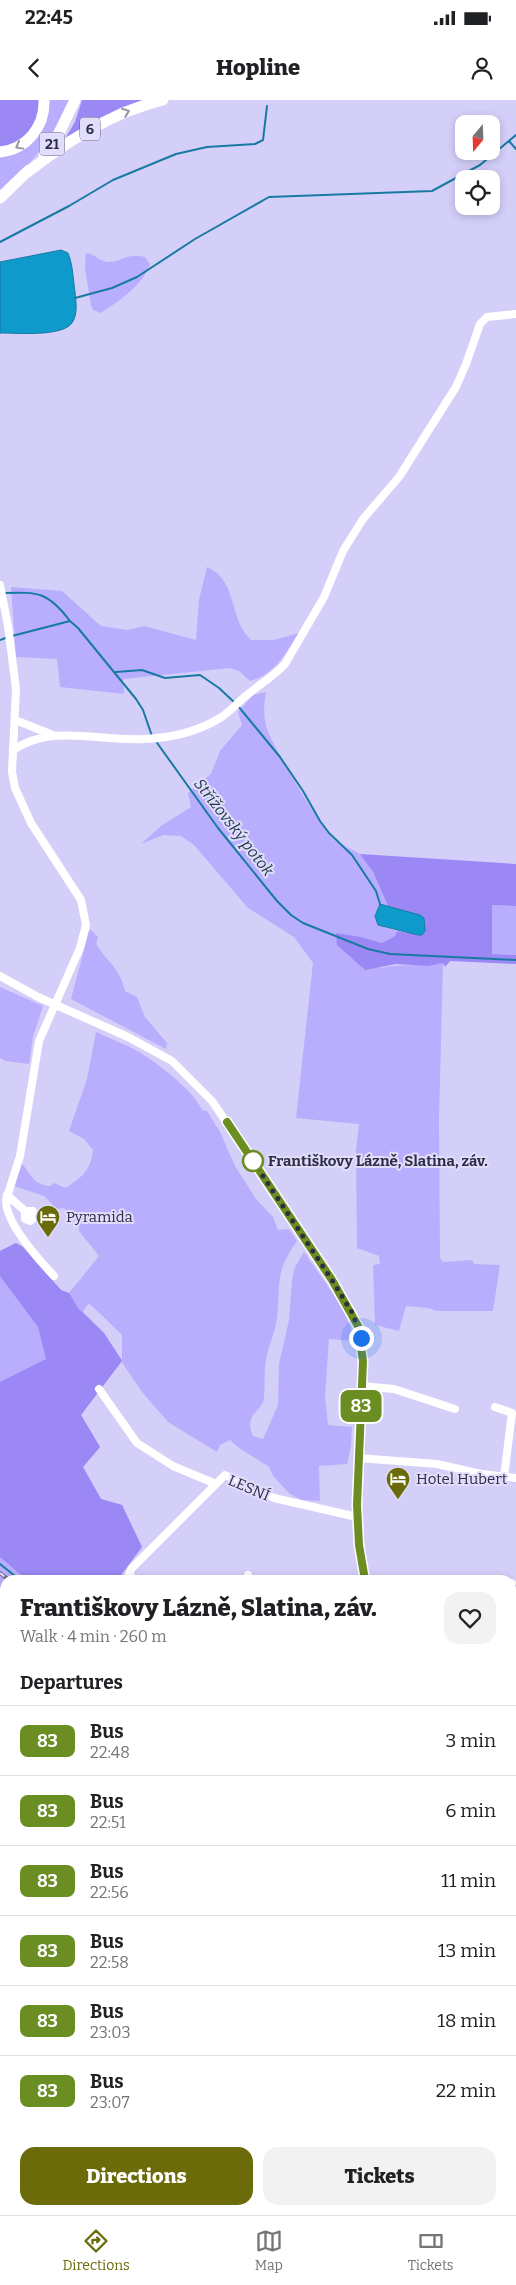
<!DOCTYPE html>
<html lang="en">
<head>
<meta charset="utf-8">
<style>
	body { margin:0; font-family:Bitter,serif; background:#f2f2f2; color:#202124; height:100vh; display:flex; flex-direction:column; font-size:19px; white-space:nowrap }
	* { box-sizing:border-box; margin:0 }
	p { font-size:16px; color:#757577 }
	.icon { flex:none; width:28px; height:28px; fill:none; stroke:currentColor; stroke-width:2; stroke-linecap:round; stroke-linejoin:round }
	.map { position:relative; flex:1; overflow:hidden }
	.drawer { position:absolute; left:0px; top:1475px; width:516px; height:640px; display:flex; flex-direction:column; background:#fff; border-radius:15px 15px 0 0; box-shadow:0 2px 8px #0003 }
	.drawer>* { flex:none }
	.badge { padding:0 10px; border-radius:8px; font-size:18px; line-height:32px }
	.needle { width:32px; rotate:199deg }
	.tools { position:absolute; left:455px; top:15px; display:grid; gap:10px }
	.tools a { display:grid; place-items:center; width:45px; height:45px; border-radius:10px; background:#fff; box-shadow:0 2px 8px #0003; font-size:25px }
	.you { position:absolute; width:25px; height:25px; margin:-12px; border:4px solid #fff; border-radius:50%; background:#1a73e8; box-shadow:0 0 0 8px #1a73e833 }
	.map>.badge { position:absolute; translate:-50% -50%; box-shadow:0 0 0 2px #fff }
	h2 { padding:0 20px; font-size:19px; line-height:45px }
	.round { display:grid; place-items:center; flex:none; width:52px; height:52px; border-radius:15px; background:#f2f2f2 }
	.head { display:flex; align-items:center; justify-content:space-between; height:85px; padding:0 20px }
	h1 { font-size:24px; font-weight:800; line-height:38px }
	.button { display:flex; gap:10px; margin-top:auto; padding:10px 20px }
	.button a { flex:1; height:58px; border-radius:15px; background:#6b6b09; color:#fff; font-size:20px; font-weight:800; line-height:58px; text-align:center }
	.button a+a { background:#f2f2f2; color:#202124 }
	ul { padding:0; list-style:none }
	li { display:flex; align-items:center; gap:15px; height:70px; padding:0 20px; border-top:1px solid #e0e0e0 }
	li div { flex:1 }
	li b { display:block; font-size:19px }
	li em { font-style:normal }
	li .badge { min-width:55px; font-weight:700; text-align:center }
	.status { display:flex; justify-content:space-between; align-items:center; height:35px; padding:0 25px; background:#fff; direction:ltr }
	.status svg { height:14px; fill:currentColor }
	header { display:flex; justify-content:space-between; align-items:center; height:65px; padding:0 20px; background:#fff; font-size:22px; font-weight:800 }
	.tabs { display:flex; justify-content:space-around; align-items:center; height:70px; border-top:1px solid #e0e0e0; background:#fff; font-size:14px; color:#757577 }
	.tabs a { display:grid; justify-items:center; gap:2px }
	.tabs .on { color:#6b6b09 }
	.map>svg:first-child { display:block }
	.green { fill:#b9aefd; fill-rule:evenodd }
	.forest { fill:#9b88f5 }
	.water { fill:#0e9bcb; stroke:#187aa2 }
	.lines { fill:none; stroke-linecap:round; stroke-linejoin:round }
	.stream { stroke:#187aa2; stroke-width:2 }
	.minor { stroke:#fff; stroke-width:8 }
	.highway { stroke:#fff; stroke-width:11 }
	.rail-casing { stroke:#6d6a87; stroke-width:4 }
	.rail { stroke:#e0ddfd; stroke-width:2; stroke-dasharray:5.5; stroke-linecap:butt }
	.oneway { stroke:#9796a0 }
	.line-casing { stroke:#fff; stroke-width:11 }
	.line { stroke:#6b8e23; stroke-width:8 }
	.walk { stroke:#2f2d41; stroke-width:5; stroke-dasharray:0 9 }
	.stop-dot { fill:#fff; stroke:#6b8e23; stroke-width:2.5 }
	.labels { text-anchor:middle; dominant-baseline:central; stroke-width:4; stroke-linejoin:round; paint-order:stroke }
	.shield { fill:#e0ddfd; stroke:#646279; stroke-width:1 }
	.shield-label { font-size:14px; font-weight:bold; fill:#2f2d41 }
	.stop-label { font-size:15px; font-weight:bold; fill:#2f2d41; stroke:#e0ddfd; text-anchor:start }
	.poi-label { font-size:15px; fill:#2f2d41; stroke:#e0ddfd; text-anchor:start }
	.street-label { font-size:15px; fill:#2f2d41; stroke:#e0ddfd }
	.water-label { font-size:16px; font-style:italic; fill:#253e4a; stroke:#e0ddfd }
</style>
</head>
<body>
<div class="status"><b>22:45</b><svg viewBox="0 0 49 12"><path d="M0 12V9h3v3zM5 12V6h3v6zM10 12V3h3v9zM15 12V0h3v12zM26 1h20v11H26zM47 4h2v5h-2z"/></svg></div>
<header><svg class="icon" aria-label="back" viewBox="0 0 24 24"><path d="M15 5l-7 7 7 7"/></svg>Hopline<svg class="icon" aria-label="person" viewBox="0 0 24 24"><circle cx="12" cy="8" r="4"/><path d="M4 21q1-7 8-7t8 7"/></svg></header>
<div class="map">
<svg width="516" height="2115" viewBox="0 0 516 2115">
	<rect width="100%" height="100%" fill="#d3cff9"/>
	<path class="green" d="M48 0H70C54 40 31 63 0 92V56C27 41 51 36 48 0Z
		M86 153C95 154 100 162 109 162 124 161 125 153 145 157L150 164C144 184 118 202 101 213L93 210 91 205 85 168Z
		M207 467C238 480 228 518 251 540H274L299 533C286 553 274 575 250 581L239 571 230 568 123 579 124 594 60 587 57 559 16 557 11 487 62 491 101 526 127 530 144 526 196 540 199 500Z
		M266 592C264 603 263 614 266 626 272 646 320 727 335 741 342 747 355 749 361 755 374 769 380 789 388 806L380 804 375 816 378 825 397 831 395 836 382 843 361 837 381 868C402 863 422 867 443 863L439 1019 440 1158 443 1162 472 1160 474 1164 500 1165 493 1211H437L428 1208 406 1206 399 1231 375 1225 373 1165 380 1164 379 1156 357 1148 356 1051 359 1024 296 1018 313 863 294 837 248 808 194 745 181 736 163 735 141 744 161 726 191 707 188 693 211 674 220 651 242 625 238 612 253 595Z
		M492 805 516 806V855L492 854Z
		M91 830 98 837 96 844C108 863 120 868 125 891L137 897 145 917 167 943 166 949 71 899 89 831Z
		M0 887 43 906 33 937 29 964 5 961 0 958Z
		M96 932C110 939 126 944 139 952 157 963 194 991 202 1010L207 1011 220 1032 235 1066 256 1099 273 1117 278 1130 289 1129 297 1141C274 1173 281 1183 277 1218 275 1232 269 1245 266 1259 264 1272 265 1285 264 1298 263 1311 243 1314 253 1336L263 1339 278 1305 279 1264 289 1220 292 1180 295 1167 304 1152C322 1179 347 1208 355 1241L329 1239 325 1296 328 1325 352 1327 351 1346 347 1364 319 1366 320 1401 302 1400 290 1394 273 1376 269 1367 239 1348 230 1340 220 1345 217 1352 168 1322 142 1292 121 1261 81 1315 100 1347 83 1367 101 1399 122 1405 142 1447 121 1475 125 1480H5V1736L0 1728V1151L16 1143 23 1147 61 1190 69 1193 99 1156 79 1131V1121L64 1108 57 1109 44 1096 14 1086 21 1063C31 1073 33 1085 50 1086L54 1083 66 1088C82 1077 91 1070 93 1050L84 1039 69 1031 87 979ZM89 1203 122 1235V1260L104 1233 83 1212Z
		M5 1744V2110H85L84 2115H8L0 2109V1747Z
		M511 1951 516 1963V2115H420L423 2110H511Z"/>
	<path class="forest" d="M0 0H41L42 9 24 40 0 49Z
		M82 0H143L120 8 66 37 75 22Z
		M360 754 516 764V806L492 805V854L516 855V864L450 861 445 867 443 863 428 866 396 864 365 870 337 845 336 833 361 837 382 843 395 836 397 831 422 835 425 831 420 815 388 806 373 772Z
		M16 1143 23 1147 61 1190 69 1193 78 1208 104 1233 122 1261 81 1315 100 1347 83 1367 101 1399 122 1405 142 1447 121 1475 125 1480H27L0 1457V1282L46 1259 38 1227 0 1176V1151Z
		M516 1748V1859L511 1861V1749Z"/>
	<path class="water" d="M61 150 68 153C73 165 73 179 75 192 76 202 78 214 72 223 62 237 17 233 0 233V162Z
		M380 804 420 815 424 818 425 831 422 835H418L378 825 375 816Z"/>
	<g class="lines">
		<path class="stream" d="M509 41 516 49
			M0 142 69 106 113 80 176 54 207 47 255 44 263 40 267 6
			M75 198 112 188 137 177 195 139 269 97 432 91 480 65 516 35
			M4 493C39 492 48 492 70 521
			M12 536 70 521 78 528 136 599 143 610 152 636
			M0 540 8 537
			M116 572 142 570 165 578 200 575 219 588 235 603
			M238 606 280 657 303 691 320 721 329 733 352 755 376 791 380 804
			M155 640 218 728 277 801 291 815 303 823 368 849 390 854 516 860
			M0 1464 20 1480
			M511 1754 516 1753
			M511 1933 516 1945"/>
		<path class="minor" d="M0 485 8 526 16 589 12 672 15 688 31 723 81 800 86 825 80 848 39 941 20 1056 6 1100C5 1123 39 1160 54 1176
			M15 620 53 635
			M13 650C54 623 99 642 144 639 171 638 197 632 220 618 230 612 238 602 247 595 260 584 274 576 285 564L324 497 343 451 363 419 399 377 456 287 466 264 480 224 487 217 516 214
			M0 876 38 897 128 937 172 961 212 1001 316 1155 353 1214 361 1238 363 1261C360 1334 352 1407 365 1480
			M7 1095 25 1111V1119L30 1121 34 1118 33 1111H25
			M362 1286 394 1289 455 1309
			M99 1289 137 1343 173 1366 216 1384
			M495 1307 512 1313 504 1377
			M358 1358 437 1364 481 1374 516 1378
			M134 1480 129 1474 132 1468 225 1375 274 1398 357 1417
			M246 1480 248 1475
			M511 1485 512 1483
			M511 1557 516 1545
			M511 1586 516 1587
			M87 2115 89 2110
			M164 2115 165 2110
			M202 2115 203 2110
			M336 2115 338 2110"/>
		<path class="highway" d="M0 52C27 49 45 27 44 0
			M44 54 57 37 75 0
			M25 74C68 41 110 13 163 0
			M0 98 29 70"/>
		<defs>
			<path id="rail" d="M0 1473 9 1480"/>
		</defs>
		<use href="#rail" class="rail-casing"/>
		<use href="#rail" class="rail"/>
	</g>
	<defs><path id="oneway-chevron" d="M-2-3.5L2.5 0L-2 3.5" fill="none" stroke-width="1.6" stroke-linecap="round" stroke-linejoin="round" transform="scale(1.25)"/></defs>
	<g class="oneway">
		<use href="#oneway-chevron" transform="translate(126 12) rotate(-21)"/>
		<use href="#oneway-chevron" transform="translate(19 46) rotate(151)"/>
	</g>
	<g class="lines">
		<defs>
			<path id="line" d="M227 1022 332 1180 358 1226 363 1261 357 1405 359 1445 365 1480"/>
		</defs>
		<use href="#line" class="line-casing"/>
		<use href="#line" class="line"/>
		<path class="walk" d="M253 1061 332 1180 353 1214 361 1238"/>
	</g>
	<defs>
		<symbol id="hotel-pin" viewBox="-11 -11 22 30"><path d="M0 17L-7.5 6A9.5 9.5 0 1 1 7.5 6Z" fill="#6b6b09" stroke="#e0ddfd"/><path d="M-6-4.5h1.5V1H6V5H4.5V3h-9V5H-6ZM-4 0a1.8 1.8 0 1 1 3.6 0ZM.5 0V-2.5h3Q6-2.5 6 0Z" fill="#fff"/></symbol>
	</defs>
	<g fill-rule="evenodd">
		<use href="#hotel-pin" x="34" y="1103" width="28" height="38"/>
		<use href="#hotel-pin" x="384" y="1365" width="28" height="38"/>
	</g>
	<circle class="stop-dot" cx="253" cy="1061" r="10"/>
	<g class="labels">
		<g class="shield">
			<rect x="80" y="17.5" width="20" height="23" rx="4"/>
			<rect x="39.5" y="32.5" width="25" height="23" rx="4"/>
		</g>
		<g class="shield-label">
			<text x="90" y="29">6</text>
			<text x="52" y="44">21</text>
		</g>
		<g class="stop-label">
			<text x="268" y="1061">Františkovy Lázně, Slatina, záv.</text>
		</g>
		<g class="poi-label">
			<text x="66" y="1117">Pyramida</text>
			<text x="416" y="1379">Hotel Hubert</text>
		</g>
		<g class="street-label">
			<text transform="translate(249 1388) rotate(23)">LESNÍ</text>
		</g>
		<g class="water-label">
			<text transform="translate(234 727) rotate(52)">Střížovský potok</text>
		</g>
	</g>
</svg>
<div class="tools">
<a><svg class="needle" viewBox="-14 -14 28 28"><path d="M0-13l5 13h-10z" fill="#e53935"/><path d="M0 13l5-13h-10z" fill="#757577"/></svg></a>
<a><svg class="icon" aria-label="locate" viewBox="0 0 24 24"><circle cx="12" cy="12" r="6"/><path d="M12 2v4M12 18v4M2 12h4M18 12h4"/></svg></a>
</div>
<div class="you" style="left:361px;top:1238px"></div>
<b class="badge" style="left:361px;top:1306px;background:#6b8e23;color:#fff">83</b>
<section class="drawer">
<div class="head"><div><h1>Františkovy Lázně, Slatina, záv.</h1><p>Walk · 4 min · 260 m</p></div><a class="round"><svg class="icon" aria-label="heart" viewBox="0 0 24 24"><path d="M12 20l-8-8c-3-5 5-10 8-4 3-6 11-1 8 4z"/></svg></a></div>
<h2>Departures</h2>
<ul>
<li><span class="badge" style="background:#6b8e23;color:#fff">83</span><div><b>Bus</b><p>22:48</p></div><em>3 min</em></li>
<li><span class="badge" style="background:#6b8e23;color:#fff">83</span><div><b>Bus</b><p>22:51</p></div><em>6 min</em></li>
<li><span class="badge" style="background:#6b8e23;color:#fff">83</span><div><b>Bus</b><p>22:56</p></div><em>11 min</em></li>
<li><span class="badge" style="background:#6b8e23;color:#fff">83</span><div><b>Bus</b><p>22:58</p></div><em>13 min</em></li>
<li><span class="badge" style="background:#6b8e23;color:#fff">83</span><div><b>Bus</b><p>23:03</p></div><em>18 min</em></li>
<li><span class="badge" style="background:#6b8e23;color:#fff">83</span><div><b>Bus</b><p>23:07</p></div><em>22 min</em></li>
</ul>
<div class="button"><a>Directions</a><a>Tickets</a></div>
</section>
</div>
<nav class="tabs">
<a class="on"><svg class="icon" aria-label="directions" viewBox="0 0 24 24"><path d="M12 3l9 9-9 9-9-9zM9 14v-3h6M13 9l2 2-2 2"/></svg>Directions</a>
<a><svg class="icon" aria-label="map" viewBox="0 0 24 24"><path d="M3 6l6-2 6 2 6-2v14l-6 2-6-2-6 2zM9 4v14M15 6v14"/></svg>Map</a>
<a><svg class="icon" aria-label="tickets" viewBox="0 0 24 24"><path d="M3 7h18v10H3zM15 7v10"/></svg>Tickets</a>
</nav>
</body>
</html>
